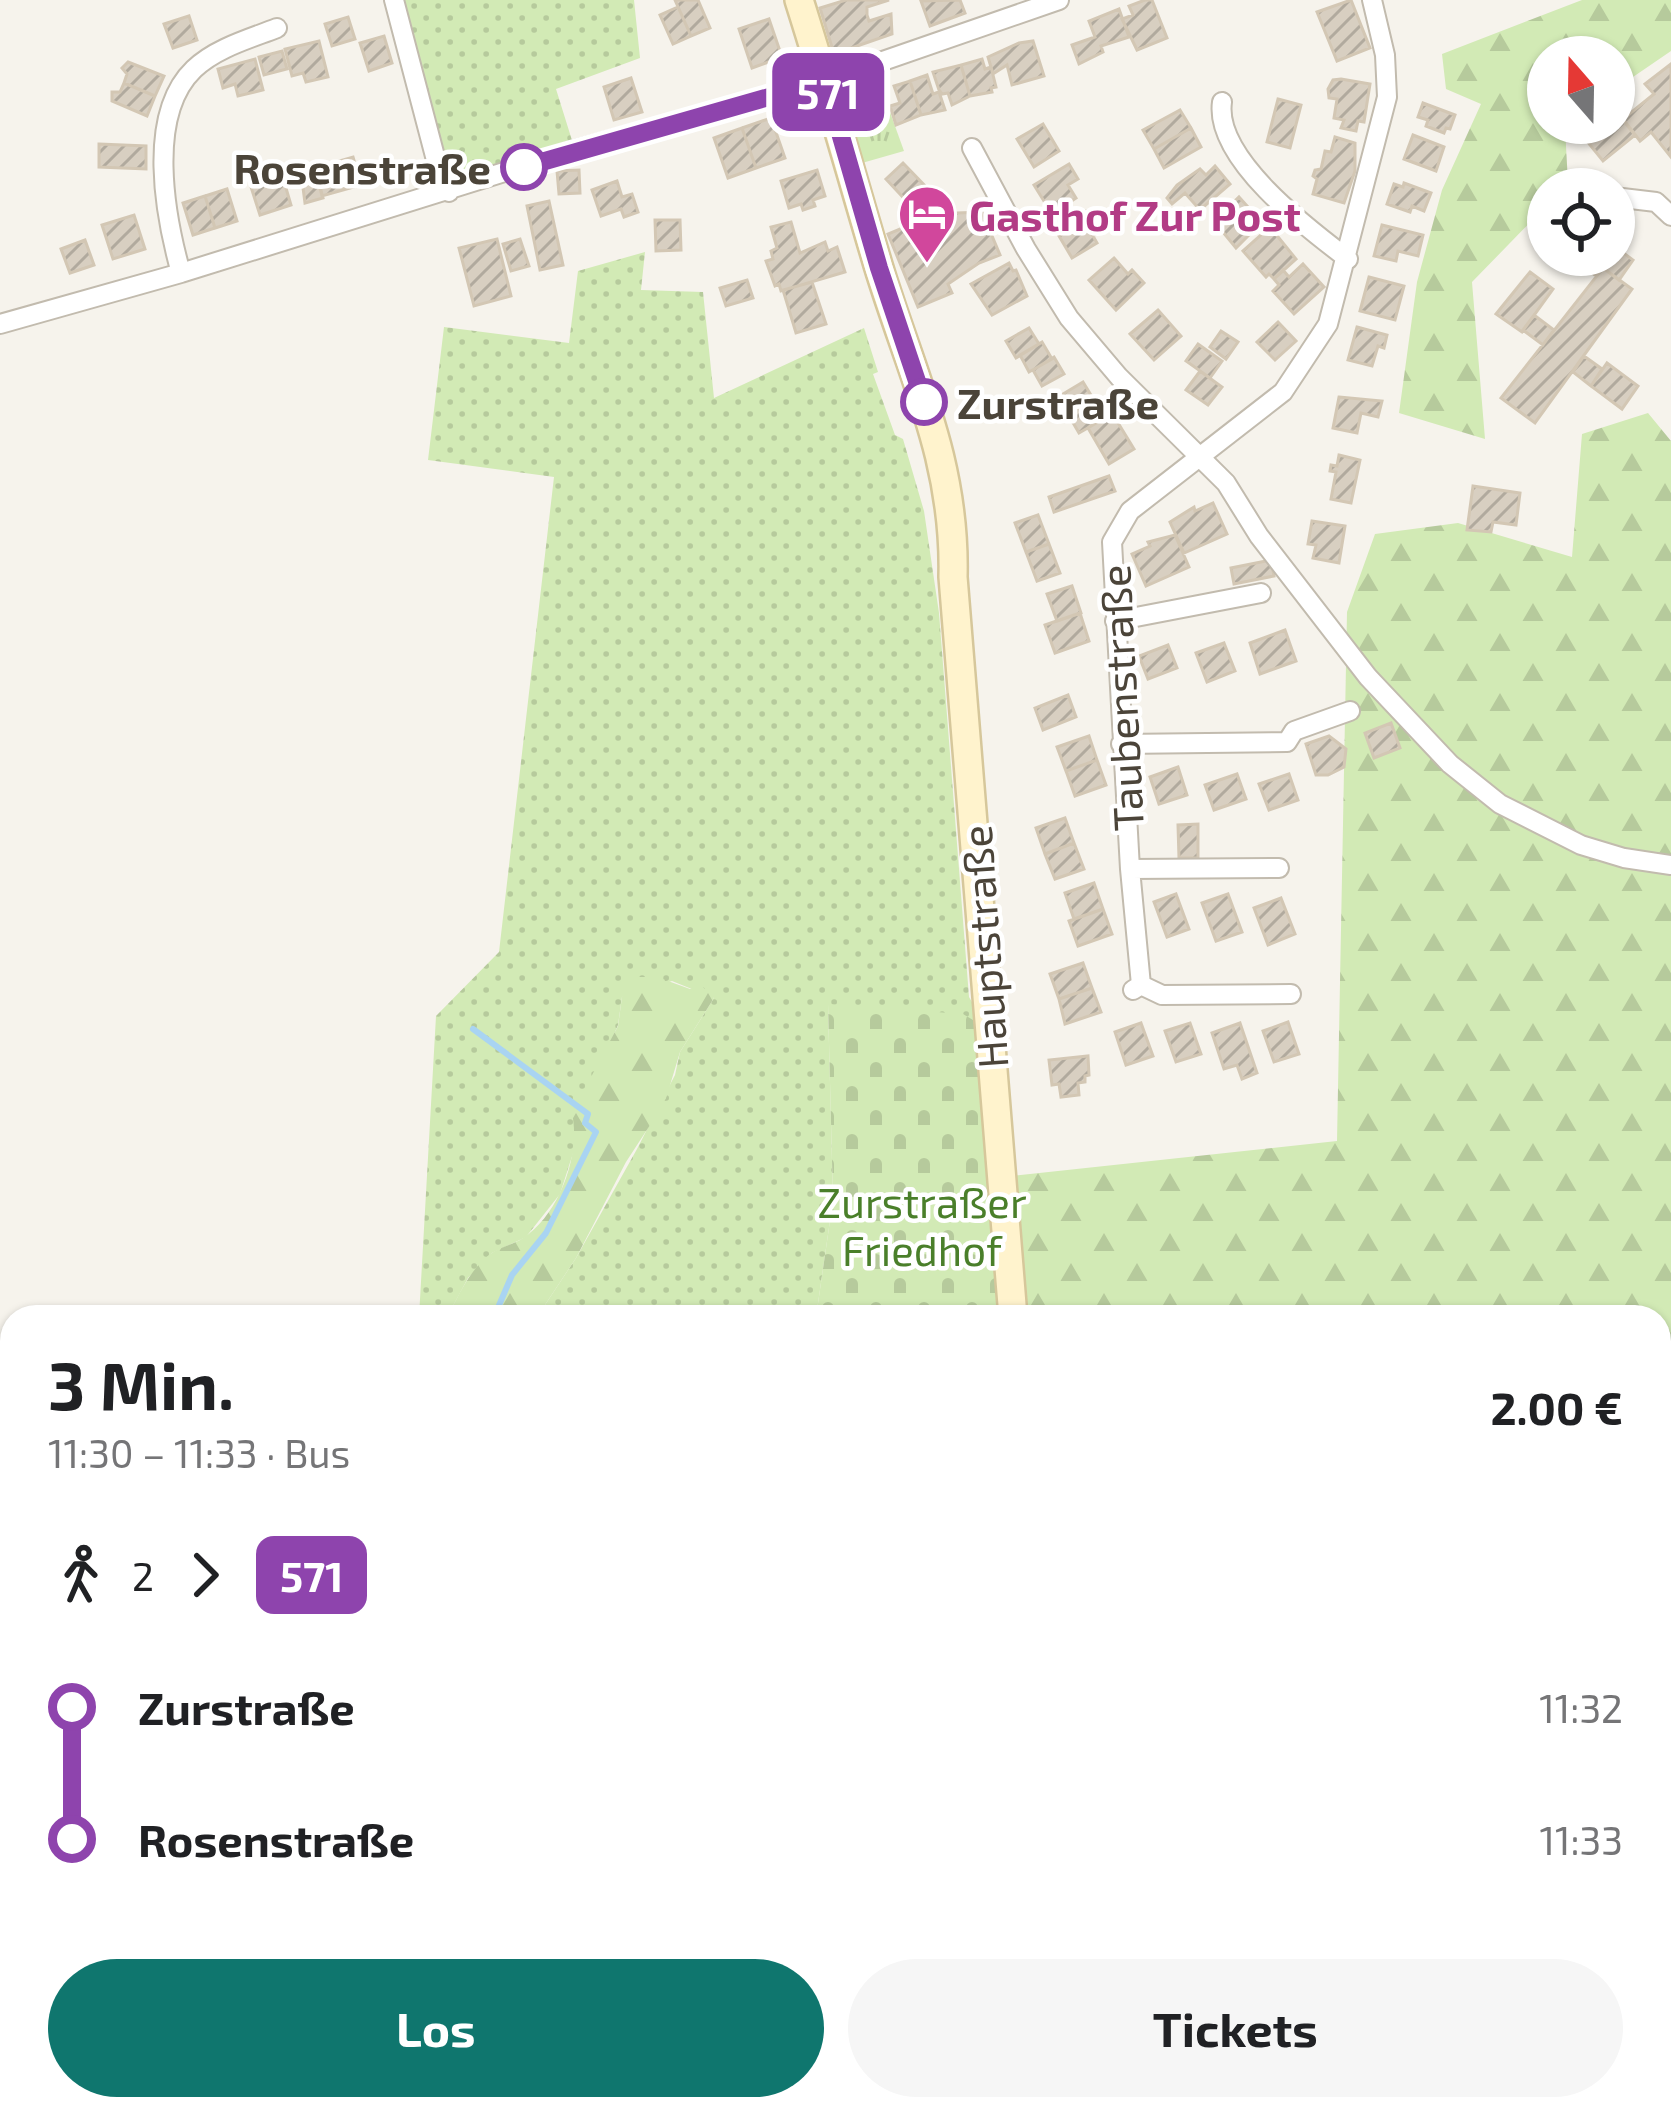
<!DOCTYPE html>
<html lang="de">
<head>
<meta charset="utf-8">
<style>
	body { margin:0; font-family:"Exo 2",sans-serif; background:#f6f6f6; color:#202124; height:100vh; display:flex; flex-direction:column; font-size:45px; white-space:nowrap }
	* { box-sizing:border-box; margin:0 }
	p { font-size:39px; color:#757577 }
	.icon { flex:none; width:66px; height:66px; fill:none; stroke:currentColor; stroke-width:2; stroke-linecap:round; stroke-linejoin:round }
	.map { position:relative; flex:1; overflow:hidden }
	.side { position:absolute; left:0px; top:1305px; width:1671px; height:816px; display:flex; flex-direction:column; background:#fff; border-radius:36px 36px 0 0; box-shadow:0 3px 9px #0004 }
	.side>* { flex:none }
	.badge { padding:0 24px; border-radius:18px; font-size:42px; line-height:78px }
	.needle { width:78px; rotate:340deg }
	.buttons { position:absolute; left:1527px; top:36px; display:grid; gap:24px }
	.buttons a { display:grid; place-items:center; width:108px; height:108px; border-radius:50%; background:#fff; box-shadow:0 3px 9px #0004; font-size:60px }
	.map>.badge { position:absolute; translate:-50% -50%; box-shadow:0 0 0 6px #fff }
	.legs { display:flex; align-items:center; gap:18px; height:132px; padding:0 48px; font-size:39px }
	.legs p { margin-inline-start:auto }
	.headline { display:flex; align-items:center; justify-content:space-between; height:204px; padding:0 48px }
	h1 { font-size:66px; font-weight:700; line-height:90px }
	.button { display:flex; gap:24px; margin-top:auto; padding:24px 48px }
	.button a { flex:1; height:138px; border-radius:72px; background:#0f766e; color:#fff; font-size:48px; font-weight:700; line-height:138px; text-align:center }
	.button a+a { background:#f6f6f6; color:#202124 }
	ul { padding:0 48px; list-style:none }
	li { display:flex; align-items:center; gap:42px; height:132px; font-size:45px }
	li i { display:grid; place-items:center; width:18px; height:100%; margin:0 15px; background:currentColor }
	li i::after { content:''; width:30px; height:30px; margin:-15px; border:9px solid; border-radius:50%; background:#fff }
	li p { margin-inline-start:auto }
	li:first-child i { background:linear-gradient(#0000 50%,currentColor 0) }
	li:last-child i { background:linear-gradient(currentColor 50%,#0000 0) }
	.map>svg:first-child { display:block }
	.grass { fill:url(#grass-dots) }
	.forest { fill:url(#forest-firs) }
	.cemetery { fill:url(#cemetery-stones) }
	.park { fill:url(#park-tufts) }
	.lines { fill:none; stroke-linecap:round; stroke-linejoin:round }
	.stream { stroke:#a9d4f2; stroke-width:6 }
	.building { fill:url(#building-hatch); stroke:#d3c7b4; stroke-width:3 }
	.minor-casing { stroke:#c2bbae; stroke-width:22 }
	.secondary-casing { stroke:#d6c79b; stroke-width:32 }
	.minor { stroke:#fff; stroke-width:18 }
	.secondary { stroke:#fff3cd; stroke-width:27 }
	.line-1-casing { stroke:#fff; stroke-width:27 }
	.line-1 { stroke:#8e44ad; stroke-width:18 }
	.stop-1-dot { fill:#fff; stroke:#8e44ad; stroke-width:6 }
	.labels { text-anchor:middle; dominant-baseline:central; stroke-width:9; stroke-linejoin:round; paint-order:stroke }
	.stop-label { font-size:42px; font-weight:bold; fill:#4b4439; stroke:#fff; text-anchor:end }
	.hotel-label { font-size:42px; font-weight:bold; fill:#b23c85; stroke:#fff; text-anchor:start }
	.street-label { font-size:42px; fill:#4b4439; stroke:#fff }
	.park-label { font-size:42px; fill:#4a7f2a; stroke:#fff }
</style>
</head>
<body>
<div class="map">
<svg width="1671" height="2121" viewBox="0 0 1671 2121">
	<defs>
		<pattern id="grass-dots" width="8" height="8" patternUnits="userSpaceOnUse" patternTransform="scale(3)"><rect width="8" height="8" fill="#d2eab5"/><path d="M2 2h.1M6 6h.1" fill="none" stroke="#b6ca9c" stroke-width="1.8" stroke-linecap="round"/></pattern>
		<pattern id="forest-firs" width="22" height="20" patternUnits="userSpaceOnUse" patternTransform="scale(3)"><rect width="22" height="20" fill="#d2eab5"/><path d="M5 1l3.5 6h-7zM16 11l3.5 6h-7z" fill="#b6ca9c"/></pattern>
		<pattern id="cemetery-stones" width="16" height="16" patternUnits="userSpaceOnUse" patternTransform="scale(3)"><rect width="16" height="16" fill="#d2eab5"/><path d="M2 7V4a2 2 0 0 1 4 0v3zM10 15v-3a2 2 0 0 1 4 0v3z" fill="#b6ca9c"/></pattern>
		<pattern id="park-tufts" width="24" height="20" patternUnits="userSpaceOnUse" patternTransform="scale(3)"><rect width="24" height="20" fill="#d2eab5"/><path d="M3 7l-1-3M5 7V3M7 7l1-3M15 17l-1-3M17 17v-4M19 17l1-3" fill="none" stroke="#b6ca9c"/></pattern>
		<pattern id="building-hatch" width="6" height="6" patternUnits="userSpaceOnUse" patternTransform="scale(3)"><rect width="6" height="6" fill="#d8cfc1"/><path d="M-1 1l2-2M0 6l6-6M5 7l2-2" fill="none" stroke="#b1aa9e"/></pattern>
	</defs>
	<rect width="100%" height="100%" fill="#f6f3ec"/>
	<path class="grass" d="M399 0H634L640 58 556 89 575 150 449 192Z
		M645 252 641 290 703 292 714 398 864 328 878 372 873 374 895 435 903 439 924 511 939 613 969 997 988 1029 828 1005 833 1200 816 1317H537L576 1258 637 1149 675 1075 680 1052 714 998 672 981 622 997 618 1025 603 1059 560 1194 526 1237 492 1253 468 1278 447 1317H419L436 1016 499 952 554 477 428 460 444 327 569 343 578 271Z
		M1671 1377V1675L1659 1660V1383Z
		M0 1653 12 1656V1806L0 1778Z
		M1671 1940V2121H1563L1580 2109H1659V1954Z
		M211 2109H381L380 2121H207Z
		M913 2109H1143L1132 2121H915Z"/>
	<path class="forest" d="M1582 0H1671V51L1614 90V57H1548V123H1570L1565 127 1568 183 1562 189H1548V204L1472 282 1485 439 1399 413 1417 282 1442 190 1481 104 1446 89 1442 54Z
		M1648 413 1671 441V1377L1659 1383V1317H1015L1012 1176 1337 1141 1347 612 1375 534 1458 523 1572 557 1582 434Z
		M633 977H657L690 989 701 985 714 998 680 1052 665 1102 626 1162 576 1258 537 1317H447C459 1295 469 1271 489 1255 499 1247 513 1245 523 1238 560 1214 581 1153 572 1113L618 1026 622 997Z
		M1659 1660 1671 1675V1940L1659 1954Z
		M0 1778 12 1806V1955L0 1980Z
		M381 2109H913L915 2121H380Z
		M1144 2109H1580L1563 2121H1132Z"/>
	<path class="cemetery" d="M828 1004 963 1014 988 1029 1015 1317H816L833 1200Z"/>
	<path class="park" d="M878 79 904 151 862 163 844 103 857 84Z"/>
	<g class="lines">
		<path class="stream" d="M473 1029 588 1114 585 1123 596 1132 546 1233 512 1275 494 1317
			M1659 2103 1671 2091
			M394 2121 396 2109
			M1641 2121 1653 2109"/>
	</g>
	<path class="building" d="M675 0H698L710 28 691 36Z
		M846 0H889L867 7V15L869 21 891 14 892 34 834 54 820 8Z
		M960 0 965 13 930 26 921 1Z
		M1145 0H1152L1167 38 1137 50 1122 19 1133 15 1129 6Z
		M1351 0 1370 48 1337 61 1317 12Z
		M678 7 691 36 673 44 660 15Z
		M1119 9 1129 37 1101 46 1103 52 1079 64 1072 45 1095 37 1089 21Z
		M189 16 197 40 173 48 164 24Z
		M348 17 355 39 332 46 325 24Z
		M769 19 782 57 752 68 739 29Z
		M384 36 392 63 369 71 360 43Z
		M319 41 328 77 306 82 303 73 292 76 285 49Z
		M1033 41 1044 76 1012 85 1007 65 993 74 988 57 1019 43Z
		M282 51 287 69 264 75 259 57Z
		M255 59 263 90 238 96 235 84 223 88 218 69Z
		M982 59 985 69 991 67 996 87 991 88 992 92 970 96 961 65Z
		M128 62 164 76 155 96 124 83 127 74 122 68Z
		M1671 64V157L1651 132 1640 141 1623 119 1654 94 1645 84Z
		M961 65 970 96 952 105 948 93 942 94 939 90 933 72Z
		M927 75 933 94 939 92 945 110 921 115 910 81Z
		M631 78 642 112 614 120 604 87Z
		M1341 79 1370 84 1364 122 1358 121 1356 131 1341 128 1344 120 1334 118 1337 99 1329 98 1328 89 1333 80Z
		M910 81 921 115 896 125 890 106 900 103 894 86Z
		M124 83 155 96 147 116 112 101V92H120Z
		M1278 99 1301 105 1290 148 1267 142Z
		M1423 103 1455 115 1450 129 1446 128 1444 133 1426 126 1428 120 1418 117Z
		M1614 109 1635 135 1603 161 1582 135 1597 123H1614Z
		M1180 110 1191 128 1154 149 1143 130Z
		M771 118 785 158 756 168 742 128Z
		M1043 124 1059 151 1034 167 1017 139Z
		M742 128 756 168 728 178 714 138Z
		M1191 128 1201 147 1164 168 1154 149Z
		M1413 135 1444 147 1436 171 1404 159Z
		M1335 137 1355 143V171L1344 203 1313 194 1317 179 1313 176 1315 170 1321 169 1325 151 1331 152Z
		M99 144 146 146V169L99 167Z
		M353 157 361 185 322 196 315 168Z
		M903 163 929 190 911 206 886 179Z
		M1069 164 1078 179 1068 185 1076 198 1052 214 1034 185Z
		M1215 166 1230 184 1200 210 1185 193 1172 204 1167 198 1177 185 1200 169 1206 175Z
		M315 168 323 198 305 203 301 172Z
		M579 170 580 193 559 194 557 171Z
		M817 170 825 196 813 200 815 206 803 210 801 204 789 208 781 181Z
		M283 178 291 205 260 215 251 187Z
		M617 181 622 197 632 194 638 212 624 217 621 209 601 216 592 190Z
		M1404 183 1431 193 1424 211 1412 206 1410 212 1387 204 1394 184 1403 187Z
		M227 189 237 221 215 228 205 196Z
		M205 196 215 228 193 235 183 203Z
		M1239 197 1257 217 1253 220 1258 226 1236 248 1214 221Z
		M549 201 563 265 540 270 527 206Z
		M1086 211 1098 233 1093 236 1097 243 1072 258 1059 236 1072 228 1068 221Z
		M982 212 1000 255 979 263 948 284 952 293 918 307 888 234 931 216 932 222 957 213Z
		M134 215 145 249 113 259 102 225Z
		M655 220H680L681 250 656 251Z
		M791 222 800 253 825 242 828 251 837 247 845 272 781 291 779 284 775 286 766 261 773 259 771 251 777 248 771 227Z
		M1382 225 1423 235 1418 256 1398 251 1396 261 1374 256Z
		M1270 227 1296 259 1274 279 1269 274 1266 277 1243 251Z
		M497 239 511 296 474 306 459 248Z
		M520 239 529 266 511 271 503 244Z
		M85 240 94 265 70 273 61 249Z
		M1614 246 1633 260 1619 280 1603 268 1595 275 1588 270 1598 255H1614Z
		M1114 258 1128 274 1132 270 1144 283 1116 310 1089 280Z
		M1009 263 1013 271 1016 270 1027 296 992 315 971 284Z
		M1303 264 1324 287 1294 314 1273 291 1279 285 1274 279 1283 270 1289 277Z
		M1603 268 1632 289 1535 423 1501 398Z
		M1530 272 1553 289 1522 332 1496 314Z
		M1369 277 1404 286 1395 320 1360 311Z
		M747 280 753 298 726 306 720 288Z
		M812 282 826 324 796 333 783 290Z
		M1158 310 1181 336 1154 360 1130 334Z
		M1534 315 1554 330 1543 345 1523 330Z
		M1278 322 1296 341 1275 360 1257 342Z
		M1357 327 1387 335 1384 348 1378 346 1372 366 1348 360Z
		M1029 328 1039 344 1016 358 1006 341Z
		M1221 331 1238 342 1226 359 1210 347Z
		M1042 342 1052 359 1029 372 1020 355Z
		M1198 344 1222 361 1210 378 1186 361Z
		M1584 356 1602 369 1591 386 1573 372Z
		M1054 357 1064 374 1042 386 1033 370Z
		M1607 363 1638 386 1622 409 1591 386Z
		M1200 371 1222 387 1208 405 1186 390Z
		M1083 382 1105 418 1079 433 1058 397Z
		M1339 397 1382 401 1378 417 1361 413 1357 433 1333 428Z
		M1112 413 1134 449 1109 464 1088 428Z
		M1339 455 1360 460 1351 503 1331 499 1336 472 1330 471 1331 465 1337 466Z
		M1109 476 1115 491 1054 512 1049 497Z
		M1473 486 1520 493 1516 525 1493 522 1491 532 1467 530Z
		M1213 503 1227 534 1184 553 1170 522 1194 507 1195 511Z
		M1038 515 1049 544 1026 552 1015 523Z
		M1312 521 1345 526 1339 563 1313 558 1316 545 1308 544Z
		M1175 535 1189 567 1146 586 1132 554 1150 546 1148 542Z
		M1049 544 1060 573 1037 581 1026 552Z
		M1271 560 1274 576 1234 584 1231 568Z
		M1072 586 1081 613 1057 621 1047 594Z
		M1080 613 1089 641 1055 653 1045 625Z
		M1285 630 1296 661 1260 674 1250 643Z
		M1224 643 1235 671 1207 682 1196 653Z
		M1168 645 1177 668 1148 679 1139 656Z
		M1068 695 1076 717 1043 730 1035 708Z
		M1391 723 1400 748 1374 758 1365 733Z
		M1089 736 1097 760 1066 771 1057 747Z
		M1329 736 1346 749 1344 767 1328 775H1316L1306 744Z
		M1097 760 1106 785 1075 796 1066 771Z
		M1178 767 1187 795 1159 804 1150 777Z
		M1237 774 1246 799 1214 810 1205 785Z
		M1289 774 1298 800 1269 810 1259 784Z
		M1065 818 1074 843 1045 854 1036 828Z
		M1198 824V858H1179L1178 825Z
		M1074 843 1084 869 1055 879 1045 854Z
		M1094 883 1103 909 1074 919 1065 893Z
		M1176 894 1189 929 1167 937 1154 902Z
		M1228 894 1242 932 1216 941 1202 903Z
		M1281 898 1295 934 1268 945 1254 908Z
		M1103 909 1112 934 1078 946 1069 921Z
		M1083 963 1092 988 1059 999 1050 974Z
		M1092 988 1101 1012 1065 1024 1059 999Z
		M1288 1022 1299 1054 1274 1062 1263 1031Z
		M1141 1023 1153 1056 1126 1065 1115 1032Z
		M1190 1023 1201 1054 1176 1062 1165 1031Z
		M1240 1023 1257 1073 1242 1079 1237 1065 1224 1069 1212 1033Z
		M1088 1056 1089 1075 1085 1076V1082L1078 1083 1079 1095 1061 1097 1059 1084 1052 1085 1049 1060Z"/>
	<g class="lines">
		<defs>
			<path id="minor" d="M394 0 437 164 449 192
				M1222 102C1214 158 1307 228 1348 259
				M972 148 1026 249 1069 318 1119 377 1226 483 1259 536 1368 677 1450 764 1500 804 1581 845 1624 858 1671 865
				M1614 197 1656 202 1671 216
				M181 273C165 216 146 115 194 69 216 48 249 39 277 28
				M0 324 181 273 575 150 828 80 1059 0
				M1115 621 1261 593
				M1121 744 1287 742 1294 731 1350 711
				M1130 869 1279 868
				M1141 985 1162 995 1291 994
				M1133 990 1141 985 1130 869 1112 542 1130 511 1283 392 1328 324 1387 97 1385 55 1372 0"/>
			<path id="secondary" d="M799 0C827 88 852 177 878 265 911 374 956 459 953 577L1013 1317
				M1230 2109 1237 2121"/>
		</defs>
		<use href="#minor" class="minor-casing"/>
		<use href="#secondary" class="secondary-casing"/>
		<use href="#minor" class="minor"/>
		<use href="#secondary" class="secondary"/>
	</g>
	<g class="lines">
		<defs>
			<path id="line-1" d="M524 167 825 81 879 268 924 402"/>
		</defs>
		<use href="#line-1" class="line-1-casing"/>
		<use href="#line-1" class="line-1"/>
	</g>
	<defs>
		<symbol id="hotel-pin" viewBox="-11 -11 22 30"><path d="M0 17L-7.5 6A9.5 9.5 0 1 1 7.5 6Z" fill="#d1479c" stroke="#fff"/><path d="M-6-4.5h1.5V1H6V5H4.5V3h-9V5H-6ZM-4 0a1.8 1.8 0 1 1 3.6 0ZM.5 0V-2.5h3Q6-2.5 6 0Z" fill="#fff"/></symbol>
	</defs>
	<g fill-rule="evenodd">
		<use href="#hotel-pin" x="894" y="181" width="66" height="90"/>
	</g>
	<g class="stop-1-dot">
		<circle cx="524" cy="167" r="21"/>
		<circle cx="924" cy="402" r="21"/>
	</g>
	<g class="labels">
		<g class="stop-label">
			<text x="491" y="167">Rosenstraße</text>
			<text x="957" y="402" text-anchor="start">Zurstraße</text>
		</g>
		<g class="hotel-label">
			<text x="969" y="214">Gasthof Zur Post</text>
		</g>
		<g class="street-label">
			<text transform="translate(1120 698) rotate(-93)">Taubenstraße</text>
			<text transform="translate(983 947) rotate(-94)">Hauptstraße</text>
		</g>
		<g class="park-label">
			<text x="922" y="1201">Zurstraßer<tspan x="922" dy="48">Friedhof</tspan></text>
		</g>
	</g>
</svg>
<div class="buttons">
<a><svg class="needle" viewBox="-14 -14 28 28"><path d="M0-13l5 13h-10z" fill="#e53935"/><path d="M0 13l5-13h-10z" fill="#757577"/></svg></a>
<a><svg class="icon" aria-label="locate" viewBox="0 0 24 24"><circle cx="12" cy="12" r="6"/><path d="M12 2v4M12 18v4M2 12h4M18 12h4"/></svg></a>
</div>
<b class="badge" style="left:828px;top:92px;background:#8e44ad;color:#fff">571</b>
<section class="side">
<div class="headline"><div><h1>3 Min.</h1><p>11:30 – 11:33 · Bus</p></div><b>2.00 €</b></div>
<div class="legs"><svg class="icon" aria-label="walk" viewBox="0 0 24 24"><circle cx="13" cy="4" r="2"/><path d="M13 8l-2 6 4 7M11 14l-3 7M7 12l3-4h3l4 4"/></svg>2<svg class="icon" aria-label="forward" viewBox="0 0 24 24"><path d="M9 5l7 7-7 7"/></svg><b class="badge" style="background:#8e44ad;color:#fff">571</b></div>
<ul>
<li><i style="color:#8e44ad"></i><b>Zurstraße</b><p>11:32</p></li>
<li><i style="color:#8e44ad"></i><b>Rosenstraße</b><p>11:33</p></li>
</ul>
<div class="button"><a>Los</a><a>Tickets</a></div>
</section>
</div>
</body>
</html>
